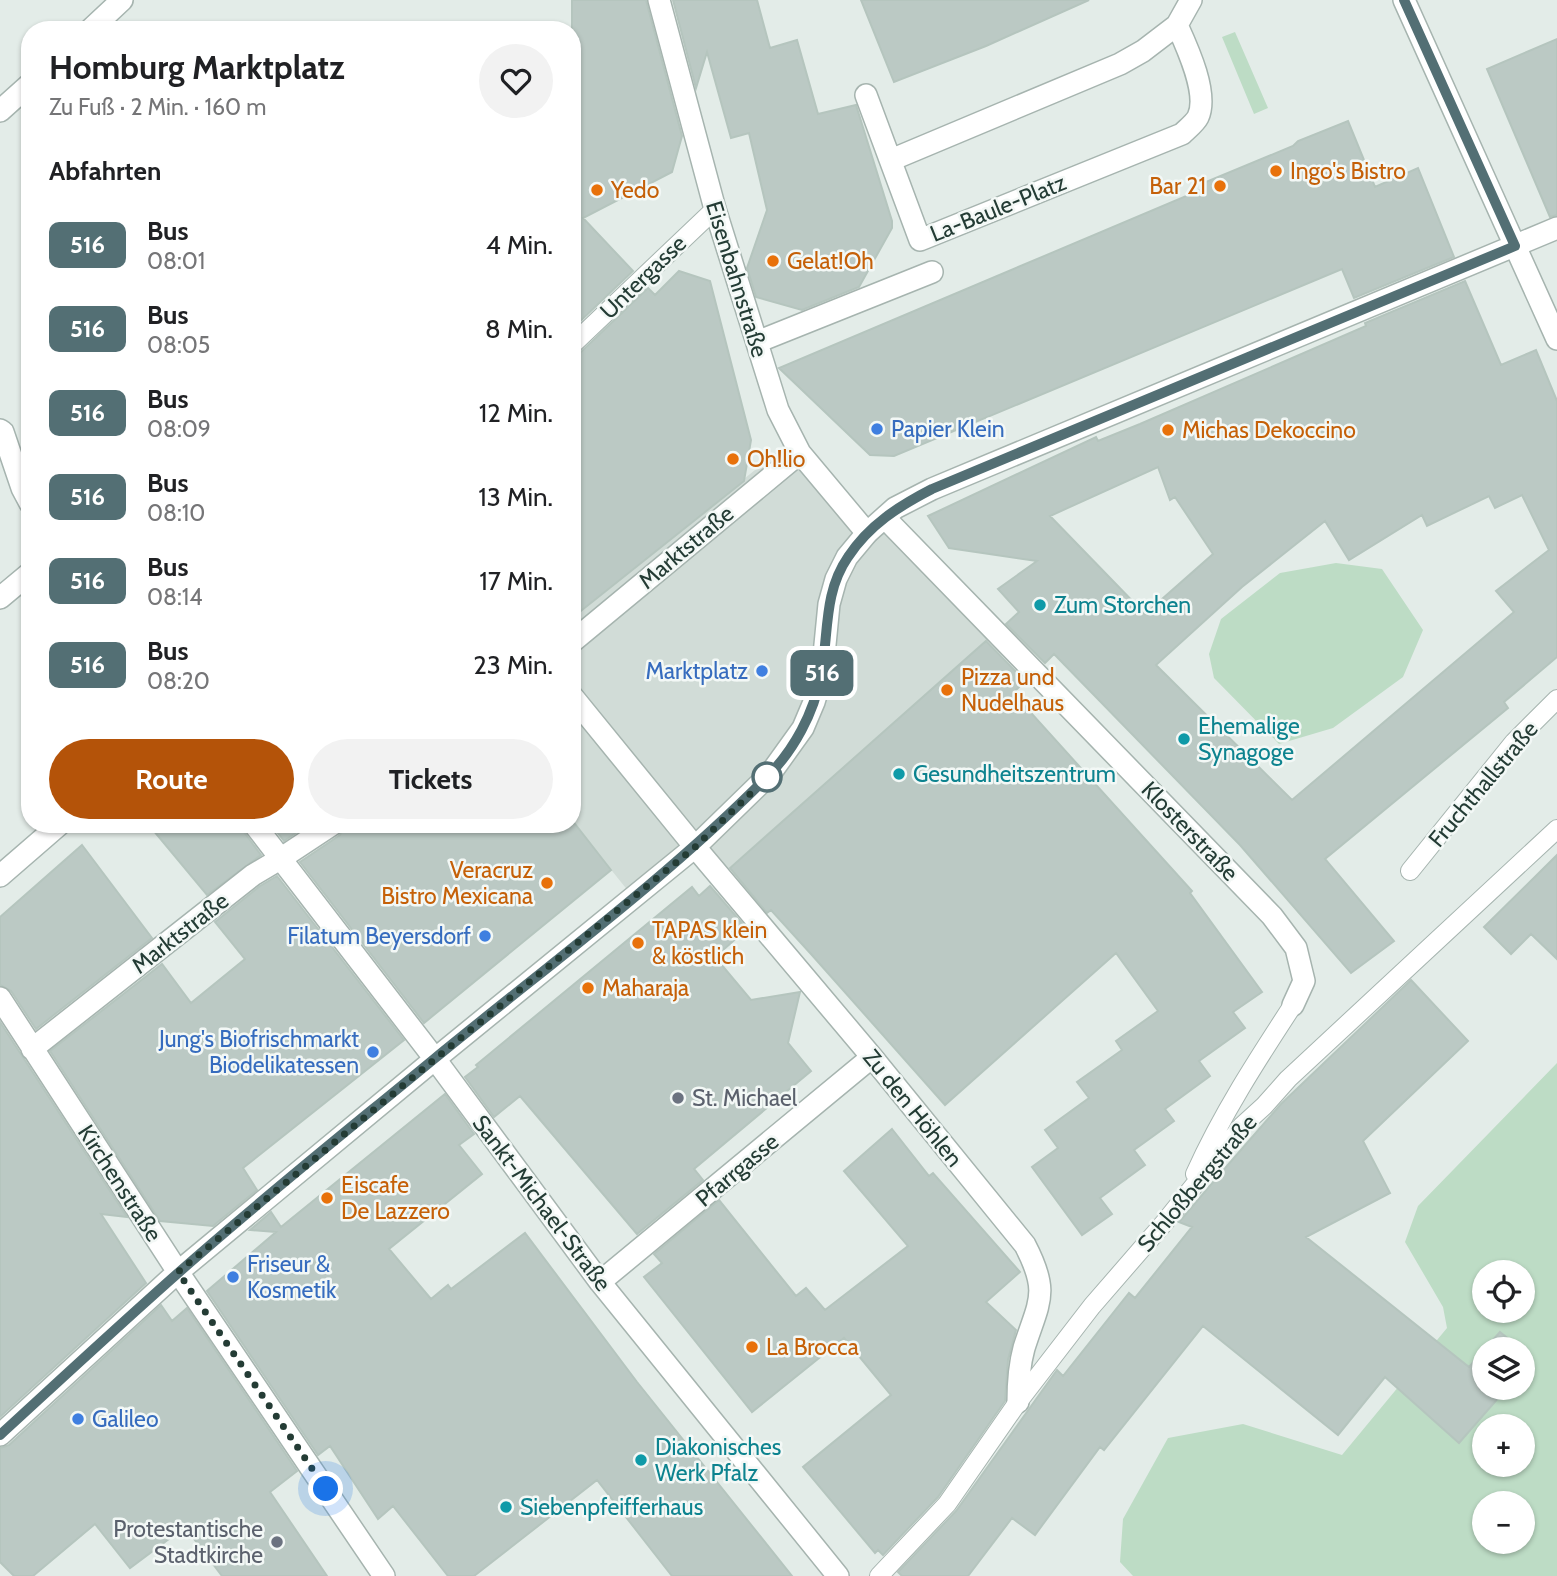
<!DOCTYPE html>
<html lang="de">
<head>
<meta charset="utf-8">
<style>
	body { margin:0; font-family:Cabin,sans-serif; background:#f2f2f2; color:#202124; height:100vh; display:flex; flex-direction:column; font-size:26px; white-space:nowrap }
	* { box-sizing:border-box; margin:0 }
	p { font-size:23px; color:#757577 }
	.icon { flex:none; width:38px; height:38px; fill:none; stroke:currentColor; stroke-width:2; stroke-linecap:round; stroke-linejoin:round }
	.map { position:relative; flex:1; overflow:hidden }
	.sheet { position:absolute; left:21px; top:21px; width:560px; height:812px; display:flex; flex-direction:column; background:#fff; border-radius:28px; box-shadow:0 2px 5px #0004 }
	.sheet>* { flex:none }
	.badge { padding:0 14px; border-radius:10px; font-size:24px; line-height:46px }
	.tools { position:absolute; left:1472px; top:1260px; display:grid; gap:14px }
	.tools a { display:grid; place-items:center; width:63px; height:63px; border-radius:50%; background:#fff; box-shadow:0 2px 5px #0004; font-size:35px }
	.you { position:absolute; width:35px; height:35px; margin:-18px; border:5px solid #fff; border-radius:50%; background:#1a73e8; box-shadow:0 0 0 10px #1a73e833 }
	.map>.badge { position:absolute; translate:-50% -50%; box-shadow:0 0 0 4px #fff }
	h2 { padding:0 28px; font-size:26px; line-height:63px }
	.round { display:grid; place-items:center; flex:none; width:74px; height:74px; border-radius:37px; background:#f2f2f2 }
	.head { display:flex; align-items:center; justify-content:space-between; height:119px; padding:0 28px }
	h1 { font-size:33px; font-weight:800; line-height:52px }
	.cta { display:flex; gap:14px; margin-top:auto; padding:14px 28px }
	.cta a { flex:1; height:80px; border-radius:42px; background:#b45309; color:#fff; font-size:28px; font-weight:800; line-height:80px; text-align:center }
	.cta a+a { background:#f2f2f2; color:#202124 }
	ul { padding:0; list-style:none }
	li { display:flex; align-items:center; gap:21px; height:84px; padding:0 28px }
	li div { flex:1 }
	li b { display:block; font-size:26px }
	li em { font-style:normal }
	li .badge { min-width:77px; font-weight:700; text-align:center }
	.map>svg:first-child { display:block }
	.built { fill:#d1dcd7 }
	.green { fill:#bddcc5; fill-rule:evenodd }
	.building { fill:#bbc9c4; stroke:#b5c5be; stroke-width:2; fill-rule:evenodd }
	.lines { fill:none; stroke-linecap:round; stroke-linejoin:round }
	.service-casing { stroke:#a6b4af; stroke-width:20 }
	.pedestrian-casing { stroke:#a6b4af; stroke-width:24 }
	.minor-casing { stroke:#a6b4af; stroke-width:24 }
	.service { stroke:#fff; stroke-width:18 }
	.pedestrian { stroke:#fff; stroke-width:21 }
	.minor { stroke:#fff; stroke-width:21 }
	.line-casing { stroke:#fff; stroke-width:16 }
	.line { stroke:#536f74; stroke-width:10 }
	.walk { stroke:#243c35; stroke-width:7; stroke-dasharray:0 12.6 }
	.food-dot { fill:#e8710a; stroke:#f3f8f6; stroke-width:2.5 }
	.shop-dot { fill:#3f7fe0; stroke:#f3f8f6; stroke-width:2.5 }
	.culture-dot { fill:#0f9aa8; stroke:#f3f8f6; stroke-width:2.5 }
	.stop-dot { fill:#fff; stroke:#536f74; stroke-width:3.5 }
	.worship-dot { fill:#6b7280; stroke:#f3f8f6; stroke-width:2.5 }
	.labels { text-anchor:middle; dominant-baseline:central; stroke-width:5; stroke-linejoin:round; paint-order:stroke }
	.food-label { font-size:23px; fill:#c56008; stroke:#f3f8f6; text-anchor:start }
	.street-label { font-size:23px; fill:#243c35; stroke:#f3f8f6 }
	.shop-label { font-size:23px; fill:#366cbe; stroke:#f3f8f6; text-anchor:start }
	.culture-label { font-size:23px; fill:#0d838f; stroke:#f3f8f6; text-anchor:start }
	.worship-label { font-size:23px; fill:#5b616d; stroke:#f3f8f6; text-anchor:start }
</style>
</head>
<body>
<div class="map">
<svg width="1557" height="1576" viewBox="0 0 1557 1576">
	<rect width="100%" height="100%" fill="#e3ece8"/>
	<path class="built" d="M792 440 867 533 885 518 997 633 720 876 694 847 633 897 572 821V618Z"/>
	<path class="green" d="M1235 32 1268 108 1254 114 1222 37Z
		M1336 563 1382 569 1423 630 1403 677 1333 728 1279 744 1214 678 1209 654 1221 619 1280 573Z
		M1557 1063V1576H1133L1120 1562 1123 1519 1168 1438 1243 1424 1342 1455 1447 1328 1443 1307 1405 1242 1418 1206ZM1484 1272H1522V1311H1484ZM1484 1349H1522V1388H1484ZM1484 1426H1522V1465H1484ZM1484 1503H1522V1542H1484Z"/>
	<path class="building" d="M572 0H646L682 136 672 172 583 218 633 271 572 329Z
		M673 0H757L770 48 797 40 818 114 856 105 892 221V228L859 287 802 310 756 297 747 268 767 210 749 133 731 138 707 52 696 88Z
		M861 0H1089L986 46 894 82Z
		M1557 39V215L1550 217 1487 69Z
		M1348 121 1375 187 1418 168 1454 257 1354 298 1342 269 894 456 870 455 779 368 1203 189 1201 184 1293 146 1298 141Z
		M679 271 710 281 751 440 744 481 572 618V356L580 353 648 288 655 295Z
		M1465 281 1501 365 1536 350 1557 401V657L1504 702 1508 708 1325 859 1394 941 1351 973 1240 845 1054 654 1045 663 1006 624 1019 612 998 589 1037 561 949 548 928 516 1096 437 1098 441 1140 424 1366 326 1365 323ZM1158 467 1170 500 1175 497 1213 554 1145 614 1050 516ZM1522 495 1549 550 1496 591 1514 612 1292 800 1156 665 1242 587 1325 521 1349 560 1422 515 1427 526 1489 496 1495 508Z
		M986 641 1025 681 1013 693 1192 891 1190 893 1262 992 1233 1012 1245 1028 1199 1061 1210 1076 1165 1109 1174 1121 1134 1150 1145 1165 1100 1198 1112 1214 1082 1235 1032 1167 1058 1148 1045 1130 1089 1098 1077 1082 1122 1050 1116 1041 1158 1011 1116 953 945 1105 811 954 771 910 767 913 730 868Z
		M148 824H241L244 832 261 855 207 895Z
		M271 824H309L284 841Z
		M346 824H575L611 870 424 1023 300 862 340 835Z
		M82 845 152 938 36 1029 11 991 0 985V917Z
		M1557 855V959L1531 934 1511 954 1484 927Z
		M277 876 404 1040 243 1168 257 1190 213 1226 160 1221 50 1051 162 964 191 1003 245 959 215 922 260 886Z
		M710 886 747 929 715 957 751 1000 800 992 788 1043 811 1071 694 1169 703 1180 637 1234 520 1096 494 1117 465 1077 478 1067 476 1065 692 887 699 896Z
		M1411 980 1468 1041 1363 1141 1390 1193 1306 1237 1469 1367 1484 1350V1388H1507L1459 1443 1385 1377 1338 1435 1203 1326 1104 1450 1100 1447 1035 1535 1012 1518 968 1576H902L898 1572 956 1511 1057 1370 1063 1376 1129 1293 1135 1298 1192 1227 1179 1222 1220 1174 1281 1104Z
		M0 1022 127 1217 101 1214 146 1283 0 1417Z
		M445 1094 474 1134 459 1145 482 1174 389 1249 431 1299 448 1285 451 1289 525 1233 637 1382 792 1576H672L597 1480 474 1576H448L393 1506 378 1519 330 1446 318 1455 207 1291 276 1232 250 1230 271 1212 281 1227Z
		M892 1129 929 1176 933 1173 1020 1272 986 1302 1016 1330 1008 1360 1005 1401 938 1497 883 1555 878 1550 875 1553 803 1467 891 1395 844 1338 752 1412 644 1277 662 1263 654 1254 719 1200 796 1296 806 1288 825 1310 908 1246 844 1171Z
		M161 1305 172 1321 187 1308 297 1471 270 1492 327 1576H222L185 1527 130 1568 95 1524 33 1576H14L0 1562V1448L9 1445Z
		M1500 1332 1521 1349H1485Z"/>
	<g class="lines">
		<defs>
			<path id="service" d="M572 345 715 209
				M1410 871 1514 742 1557 699
				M1195 1174C1222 1114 1257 1060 1293 1005
				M879 1576 947 1504 1018 1402 1092 1306 1164 1223 1242 1126 1264 1106 1288 1079 1557 829"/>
			<path id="pedestrian" d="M659 0 715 209 778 410 800 453 867 533
				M757 342 932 272
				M0 598 30 573
				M572 642 800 453
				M572 696 695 847
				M280 859 333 824"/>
			<path id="minor" d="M1404 0 1557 339
				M90 30 122 0
				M866 95 920 240 1182 134C1187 129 1195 123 1198 117 1209 94 1187 47 1177 25
				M0 111 30 84
				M891 160 1120 64 1143 51 1177 25 1191 0
				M0 430 3 432 22 488 30 503
				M885 518 1272 916 1296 948 1304 981 1293 1005
				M254 824 435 1059 600 1282 838 1576
				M695 847 872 1057 1025 1245C1050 1293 1039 1301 1024 1348 1019 1366 1018 1385 1018 1402
				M0 876 60 824
				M0 998 178 1272 384 1576
				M32 1049 253 875 280 859
				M600 1282 872 1057
				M0 1435 178 1272 435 1059 695 847 770 774 803 728 814 702 822 675 829 604 836 579 847 557 867 533 895 508 932 489 1557 228"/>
		</defs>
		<use href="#service" class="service-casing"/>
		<use href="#pedestrian" class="pedestrian-casing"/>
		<use href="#minor" class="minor-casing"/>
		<use href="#service" class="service"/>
		<use href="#pedestrian" class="pedestrian"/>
		<use href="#minor" class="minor"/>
	</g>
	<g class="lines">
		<defs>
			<path id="line" d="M0 1435C59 1381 117 1327 177 1274 260 1200 348 1130 434 1059 546 967 665 880 767 777 794 750 814 713 821 675 829 635 823 593 848 557 869 525 899 506 932 489L1515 246 1404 0"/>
		</defs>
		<use href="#line" class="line-casing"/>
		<use href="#line" class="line"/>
		<path class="walk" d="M326 1489 178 1272 435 1059 695 847 771 774 767 777"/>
	</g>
	<g class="food-dot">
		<circle cx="1276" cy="171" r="7"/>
		<circle cx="1220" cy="186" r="7"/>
		<circle cx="597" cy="190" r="7"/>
		<circle cx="773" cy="261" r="7"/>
		<circle cx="1168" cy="430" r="7"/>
		<circle cx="733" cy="459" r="7"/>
		<circle cx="947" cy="690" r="7"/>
		<circle cx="547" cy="883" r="7"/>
		<circle cx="638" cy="943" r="7"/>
		<circle cx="588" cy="988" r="7"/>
		<circle cx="327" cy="1198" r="7"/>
		<circle cx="752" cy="1347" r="7"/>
	</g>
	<g class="shop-dot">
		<circle cx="877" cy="429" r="7"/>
		<circle cx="762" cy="671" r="7"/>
		<circle cx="485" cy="936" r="7"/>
		<circle cx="373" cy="1052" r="7"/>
		<circle cx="233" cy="1277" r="7"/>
		<circle cx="78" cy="1419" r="7"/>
	</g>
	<g class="culture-dot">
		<circle cx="1040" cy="605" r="7"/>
		<circle cx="1184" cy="739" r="7"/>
		<circle cx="899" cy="774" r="7"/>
		<circle cx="641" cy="1460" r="7"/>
		<circle cx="506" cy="1507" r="7"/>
	</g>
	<circle class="stop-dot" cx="767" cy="777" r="14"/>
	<g class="worship-dot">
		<circle cx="678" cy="1098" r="7"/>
		<circle cx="277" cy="1542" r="7"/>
	</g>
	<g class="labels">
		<g class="food-label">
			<text x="1290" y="171">Ingo's Bistro</text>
			<text x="1206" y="186" text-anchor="end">Bar 21</text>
			<text x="611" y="190">Yedo</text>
			<text x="787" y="261">Gelat!Oh</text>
			<text x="1182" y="430">Michas Dekoccino</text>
			<text x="747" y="459">Oh!lio</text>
			<text x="961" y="677">Pizza und<tspan x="961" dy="26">Nudelhaus</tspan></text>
			<text x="533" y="870" text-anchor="end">Veracruz<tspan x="533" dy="26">Bistro Mexicana</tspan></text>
			<text x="652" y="930">TAPAS klein<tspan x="652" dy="26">&amp; köstlich</tspan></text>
			<text x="602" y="988">Maharaja</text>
			<text x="341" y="1185">Eiscafe<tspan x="341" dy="26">De Lazzero</tspan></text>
			<text x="766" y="1347">La Brocca</text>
		</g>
		<g class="street-label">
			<text transform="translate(998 208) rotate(-22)">La-Baule-Platz</text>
			<text transform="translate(643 277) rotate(-44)">Untergasse</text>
			<text transform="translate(737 279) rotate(73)">Eisenbahnstraße</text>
			<text transform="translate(686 547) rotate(-40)">Marktstraße</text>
			<text transform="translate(1483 784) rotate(-50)">Fruchthallstraße</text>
			<text transform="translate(1190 831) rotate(46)">Klosterstraße</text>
			<text transform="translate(180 933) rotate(-38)">Marktstraße</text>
			<text transform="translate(913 1108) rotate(51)">Zu den Höhlen</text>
			<text transform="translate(737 1170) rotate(-40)">Pfarrgasse</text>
			<text transform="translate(120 1183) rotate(57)">Kirchenstraße</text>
			<text transform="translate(1197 1183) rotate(-50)">Schloßbergstraße</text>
			<text transform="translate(542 1203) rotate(53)">Sankt-Michael-Straße</text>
		</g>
		<g class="shop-label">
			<text x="891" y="429">Papier Klein</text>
			<text x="748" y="671" text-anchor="end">Marktplatz</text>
			<text x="471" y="936" text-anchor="end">Filatum Beyersdorf</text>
			<text x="359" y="1039" text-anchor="end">Jung's Biofrischmarkt<tspan x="359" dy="26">Biodelikatessen</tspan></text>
			<text x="247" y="1264">Friseur &amp;<tspan x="247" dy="26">Kosmetik</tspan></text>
			<text x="92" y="1419">Galileo</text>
		</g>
		<g class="culture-label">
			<text x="1054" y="605">Zum Storchen</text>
			<text x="1198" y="726">Ehemalige<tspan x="1198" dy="26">Synagoge</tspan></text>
			<text x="913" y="774">Gesundheitszentrum</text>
			<text x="655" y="1447">Diakonisches<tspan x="655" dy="26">Werk Pfalz</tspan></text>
			<text x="520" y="1507">Siebenpfeifferhaus</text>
		</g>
		<g class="worship-label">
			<text x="692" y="1098">St. Michael</text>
			<text x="263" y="1529" text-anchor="end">Protestantische<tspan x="263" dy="26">Stadtkirche</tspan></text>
		</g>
	</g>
</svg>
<div class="tools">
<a><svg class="icon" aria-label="locate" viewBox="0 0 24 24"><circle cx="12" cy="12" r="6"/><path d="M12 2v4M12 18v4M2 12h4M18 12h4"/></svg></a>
<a><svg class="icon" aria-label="layers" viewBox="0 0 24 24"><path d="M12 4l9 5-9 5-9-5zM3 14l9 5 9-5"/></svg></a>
<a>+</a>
<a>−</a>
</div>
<div class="you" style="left:326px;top:1489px"></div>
<b class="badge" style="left:822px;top:673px;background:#536f74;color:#fff">516</b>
<section class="sheet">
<div class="head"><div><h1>Homburg Marktplatz</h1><p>Zu Fuß · 2 Min. · 160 m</p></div><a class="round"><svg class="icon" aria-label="heart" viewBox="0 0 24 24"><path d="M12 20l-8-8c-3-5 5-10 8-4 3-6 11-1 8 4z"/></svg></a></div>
<h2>Abfahrten</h2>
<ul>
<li><span class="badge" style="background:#536f74;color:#fff">516</span><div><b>Bus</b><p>08:01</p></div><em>4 Min.</em></li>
<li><span class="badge" style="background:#536f74;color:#fff">516</span><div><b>Bus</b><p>08:05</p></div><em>8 Min.</em></li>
<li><span class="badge" style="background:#536f74;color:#fff">516</span><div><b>Bus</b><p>08:09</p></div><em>12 Min.</em></li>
<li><span class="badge" style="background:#536f74;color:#fff">516</span><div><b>Bus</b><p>08:10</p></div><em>13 Min.</em></li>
<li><span class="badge" style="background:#536f74;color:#fff">516</span><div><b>Bus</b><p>08:14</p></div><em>17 Min.</em></li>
<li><span class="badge" style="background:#536f74;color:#fff">516</span><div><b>Bus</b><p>08:20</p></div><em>23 Min.</em></li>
</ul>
<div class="cta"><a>Route</a><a>Tickets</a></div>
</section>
</div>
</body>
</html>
